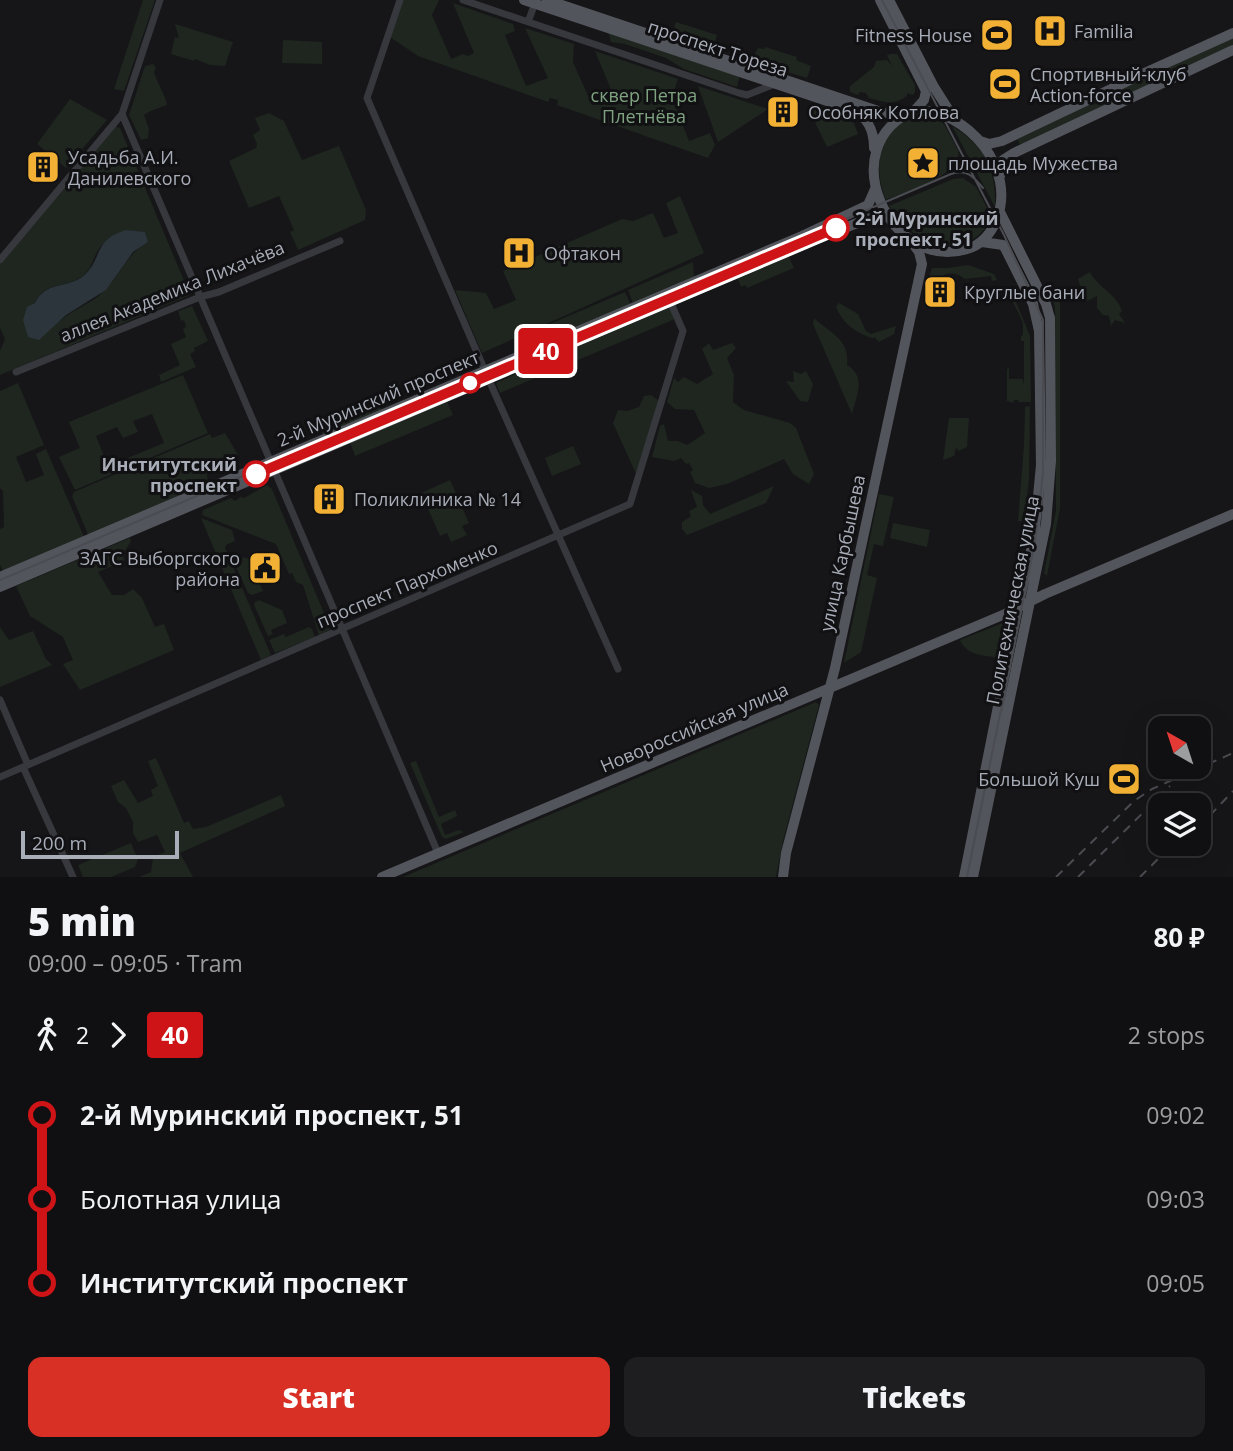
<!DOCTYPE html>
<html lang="en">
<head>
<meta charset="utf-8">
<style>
	body { margin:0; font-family:"Open Sans",sans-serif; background:#1e1e20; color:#f1f3f6; height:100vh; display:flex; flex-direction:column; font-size:26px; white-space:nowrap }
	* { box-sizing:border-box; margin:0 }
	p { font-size:23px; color:#9c9d9f }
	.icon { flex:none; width:38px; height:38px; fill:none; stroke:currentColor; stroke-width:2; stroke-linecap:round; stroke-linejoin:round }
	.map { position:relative; height:877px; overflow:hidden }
	.side { display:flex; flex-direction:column; background:#101012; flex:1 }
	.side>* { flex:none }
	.badge { padding:0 14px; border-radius:5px; font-size:24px; line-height:46px }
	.needle { width:46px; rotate:321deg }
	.controls { position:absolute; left:1148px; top:716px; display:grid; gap:14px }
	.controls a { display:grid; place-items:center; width:63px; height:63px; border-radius:14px; background:#101012; box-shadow:0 7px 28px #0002,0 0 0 2px #303032; font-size:35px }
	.scale { position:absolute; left:21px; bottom:18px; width:158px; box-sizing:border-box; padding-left:7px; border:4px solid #a8adb8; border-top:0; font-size:19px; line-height:24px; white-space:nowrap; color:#a8adb8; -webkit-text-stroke:5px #111113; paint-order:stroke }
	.map>.badge { position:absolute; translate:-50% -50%; box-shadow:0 0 0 4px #fff }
	.legs { display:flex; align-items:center; gap:10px; height:77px; padding:0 28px; font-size:23px }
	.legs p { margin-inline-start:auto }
	.head { display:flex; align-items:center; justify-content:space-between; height:119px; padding:0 28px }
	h1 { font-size:38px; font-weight:800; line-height:52px }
	.button { display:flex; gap:14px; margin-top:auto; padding:14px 28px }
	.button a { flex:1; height:80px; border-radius:14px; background:#d93025; color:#fff; font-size:28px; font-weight:800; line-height:80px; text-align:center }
	.button a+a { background:#1e1e20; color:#f1f3f6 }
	ul { padding:0 28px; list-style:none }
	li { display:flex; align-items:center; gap:24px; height:84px; font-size:26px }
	li i { display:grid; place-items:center; width:10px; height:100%; margin:0 9px; background:currentColor }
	li i::after { content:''; width:18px; height:18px; margin:-9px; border:5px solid; border-radius:50%; background:#101012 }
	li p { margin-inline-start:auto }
	li:first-child i { background:linear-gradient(#0000 50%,currentColor 0) }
	li:last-child i { background:linear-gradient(currentColor 50%,#0000 0) }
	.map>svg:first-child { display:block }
	.green { fill:#1e261f; fill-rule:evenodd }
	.water { fill:#2c353c }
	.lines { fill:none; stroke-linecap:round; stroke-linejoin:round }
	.minor { stroke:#37383d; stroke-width:7 }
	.major { stroke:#53555c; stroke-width:10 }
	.tram { stroke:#4a4c52; stroke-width:2 }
	.rail { stroke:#4a4c52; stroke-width:2; stroke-dasharray:9 7; stroke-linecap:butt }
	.line-1-casing { stroke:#fff; stroke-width:16 }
	.line-1 { stroke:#ce1417; stroke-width:10 }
	.stop-1-dot { fill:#fff; stroke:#ce1417; stroke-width:3.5 }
	.labels { text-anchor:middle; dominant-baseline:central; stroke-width:6; stroke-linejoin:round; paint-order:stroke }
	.poi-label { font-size:18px; fill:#a8adb8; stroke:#111113; text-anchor:start }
	.street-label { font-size:18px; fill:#a8adb8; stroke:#111113 }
	.park-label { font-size:18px; fill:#7fa381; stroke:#111113 }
	.stop-label { font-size:18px; font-weight:bold; fill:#a8adb8; stroke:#111113; text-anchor:start }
</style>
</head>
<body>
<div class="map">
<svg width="1233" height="877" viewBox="0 0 1233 877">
	<rect width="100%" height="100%" fill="#161618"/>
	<path class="green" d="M143 0H155L124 91 114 89Z
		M403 0H439L432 15 451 59 463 54 468 56 474 53 453 3 513 24 515 31 505 35 526 86 548 78 525 28 574 44 573 62 592 105 606 99 611 101 615 99 595 51 678 79 672 97 689 141 710 133 715 145 708 158 557 105 558 100 550 98 548 102 418 56 390 37Z
		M676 22 717 35 713 48 672 35Z
		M175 24 233 42 225 66 210 65 195 59 194 61 171 54 175 37 179 38Z
		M608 31 740 75 737 87 684 69 666 58 625 44 611 42Z
		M1233 37V46L1021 146 1017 139Z
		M283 40 322 42V64L282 63Z
		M765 47 797 57 796 60 811 66 807 78 751 61 758 48 764 49Z
		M891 54H897L915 85V92L913 95 907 93V96C892 106 885 102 869 98L866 93 860 92 858 95 850 92V86L874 67 876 61 887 60 892 66 887 55Z
		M153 64 156 68 154 72C157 83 164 92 167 105 159 108 151 110 144 115L149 129 148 138 141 140 129 115 145 66Z
		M698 86 768 109 718 142Z
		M70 99 107 120 66 168 37 144Z
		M815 110 854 123 858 134 827 147 811 114Z
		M269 113 284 121 302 160 339 146 366 210 365 220 298 250 290 232 294 230 279 196 249 208 229 161 256 148 257 144 253 135 260 130 255 118Z
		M916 114C936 117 941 116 950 135 952 140 956 145 958 150 964 176 904 192 886 200 876 175 875 145 896 126 901 121 910 118 916 114Z
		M115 126 120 128 190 295 0 375V351L5 339 0 328V265ZM126 230 145 233 148 242C126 254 120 276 103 292 91 304 73 309 60 321L35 303C45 281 63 289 81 277 92 270 92 259 99 249 104 241 118 235 126 230Z
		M952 126C986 146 996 170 995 207Z
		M963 178 976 187 992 217C966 267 913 246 889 206L953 179Z
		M680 196 704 253 482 353 455 290 486 293 494 309 516 300 503 271 622 219 633 221 653 213 664 238 678 233 666 203Z
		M788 255 794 268 747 288 745 285 741 287 737 277Z
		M693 262 694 278 633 304 628 290Z
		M968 265 994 274 997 280 992 281 991 276 965 279C950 267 932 276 936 296L924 293 932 268H947Z
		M1090 272C1098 288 1116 293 1122 311L1119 314 1125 323 1115 320 1111 326 1109 316 1103 315 1097 308V296L1087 301 1084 298 1078 279Z
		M1057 290 1060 301V508L1047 576 1044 573 1056 511 1055 307 1053 301Z
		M625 292 631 305 532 347 526 334Z
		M1012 300 1016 302 1030 336 1031 402H1019L1018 400H1014L1013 403 1007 401V369L1009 368V379H1023L1024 386V341H1021V336L1023 335V323Z
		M839 303 858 314 866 331 871 334 896 326 894 334 879 342C871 334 879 340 869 337 853 331 842 322 836 307Z
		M192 306 208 341 194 348 195 351 190 354 196 367 161 382 159 375 180 365 171 344 186 337 183 329 186 327 184 320 181 321 178 311Z
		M670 306 675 319 500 393 496 383 525 370 524 368Z
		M814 318C831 334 850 339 847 365 867 377 856 397 852 414L813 324Z
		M709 343 713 350 732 343 736 348 727 358 734 375 733 402 744 410 790 423 796 428 814 474 809 484 793 474 784 459 727 484 709 488 695 483 690 472 693 470 689 463 686 464 681 458 674 461 652 457 660 426 664 424 668 441H678L687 445 705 433 694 410 675 409 667 402 674 378 678 382 684 377 697 384 713 374 702 349Z
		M793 371 801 374 806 371 813 384 808 402 800 401 786 381 794 382Z
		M183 375 208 433 75 490 59 457 80 448 69 422ZM152 414 164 443 108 466 96 436 117 427 123 438 138 432 133 421Z
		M18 383 44 445 16 457 26 482 44 475 36 454 46 449 85 539 4 573 0 565V529L4 527 3 491 0 488V391Z
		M651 395 659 401 637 476 613 423 618 410 627 411 639 407 644 396Z
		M447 401 453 415 355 456 350 442Z
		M379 403 382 411 323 436 319 426Z
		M1030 406 1029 479 1024 521H1018L1024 445 1025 407Z
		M949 418H969L967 447 959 451 956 448 954 456 943 460Z
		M225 433 238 455 227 465 207 474 208 485 89 537 72 496 74 492 210 434 212 438Z
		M573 446 581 464 552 476 545 458Z
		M450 480 469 523 462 526 467 535 451 542 447 533 440 536 421 493Z
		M267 485 272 489 329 625V630L319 635 303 585 296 582 292 573 289 574 276 544 202 515 203 510 231 498 235 501 241 497 244 498Z
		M774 486 766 503 687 535 682 529V522L691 516 689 511 697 507 691 490 702 496 703 505 710 514Z
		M879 494 894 497 883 546 874 544 867 575 877 578 861 652 844 663Z
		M201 518 232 530 235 541 226 545 225 548 229 557 226 559 233 567 271 655 261 660Z
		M893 523 930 530 927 547 890 538Z
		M130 538 131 541 123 554 124 561 98 572 112 595H124L133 589 142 598 155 627 164 624 174 650 80 690 63 664 73 660 63 637 30 616 16 586Z
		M243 557 253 560 260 576 258 580 263 591 252 595 248 593 236 567Z
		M259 600 282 610 287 623 271 630 273 634 268 636 254 605 255 602Z
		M1003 623 1005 624 998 658C983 655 967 656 960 640Z
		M0 627 9 640 33 631 46 659 52 665 0 687Z
		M309 627 312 629 315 637 275 653 269 640 284 634 286 637Z
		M816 702 819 705 783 841 776 877H403Z
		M156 758 184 823 189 821 193 829 206 827 281 795 285 806 180 853 193 877H139L151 872 153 857 165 852 157 835 138 842 133 833V822L126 808 118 802 111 786 124 780 138 803 153 796 151 790 158 786 148 761Z
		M416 761 439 817 455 810 457 816 441 824 445 835 459 830 464 832 446 839 442 837 410 763Z
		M131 843 138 859 135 867 111 877H83L78 865Z"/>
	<path class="water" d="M126 230 145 232 148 242 133 252 106 290 66 315 39 340 28 337 23 320 27 307 35 303C46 281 64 289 82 277 103 261 92 240 126 230Z"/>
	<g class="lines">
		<path class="minor" d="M160 0 122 114 438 853
			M400 0 367 98 492 387 618 669
			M463 0 739 93 747 95 775 84
			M528 22 535 3
			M0 260 122 114
			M16 372 200 297 219 292 340 241
			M0 700 28 765
			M23 767 73 877
			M0 777 630 504 683 331 670 301"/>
		<path class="major" d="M524 0 851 109C868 117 874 130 874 148
			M547 0 884 113H906
			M880 0 926 91 924 100 915 110
			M889 0 934 87 953 117
			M915 110C968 109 1018 170 996 221 990 235 981 245 967 249 891 273 830 146 915 110Z
			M980 141 989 144 1002 141 1149 71 1233 33
			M1000 176 1003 160 1014 153 1233 50
			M0 577 802 236 868 205 875 189
			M0 587 805 244 867 219 886 214
			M382 877 1005 614 1045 594 1233 514
			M783 877 786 853 835 668 922 264 919 252 909 238
			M964 877 1018 606 1034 538 1041 465 1039 331 1033 304 1006 250 1003 245 982 242
			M973 877 1046 524 1051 461 1050 318 1046 304 1000 212"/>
		<path class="tram" d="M882 0 1004 235 1043 320V473L1035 542 967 877
			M0 580 951 174C966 168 974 177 983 188"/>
		<path class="rail" d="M1199 827 1233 791
			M1056 877 1134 801 1152 789 1233 753
			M1078 877 1170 786
			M1140 877 1173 844"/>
	</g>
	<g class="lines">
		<defs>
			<path id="line-1" d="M256 474 836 228"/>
		</defs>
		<use href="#line-1" class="line-1-casing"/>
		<use href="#line-1" class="line-1"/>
	</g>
	<defs>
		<symbol id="hospital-square" viewBox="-11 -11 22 22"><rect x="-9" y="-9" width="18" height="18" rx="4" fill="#f2b134" stroke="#111113"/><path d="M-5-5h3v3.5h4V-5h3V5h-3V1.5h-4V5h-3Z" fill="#111"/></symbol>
		<symbol id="stadium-square" viewBox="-11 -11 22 22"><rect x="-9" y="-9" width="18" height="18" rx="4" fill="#f2b134" stroke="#111113"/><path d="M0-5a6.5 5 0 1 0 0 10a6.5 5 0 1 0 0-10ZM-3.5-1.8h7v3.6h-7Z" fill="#111"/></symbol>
		<symbol id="building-square" viewBox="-11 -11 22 22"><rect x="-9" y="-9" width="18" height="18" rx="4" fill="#f2b134" stroke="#111113"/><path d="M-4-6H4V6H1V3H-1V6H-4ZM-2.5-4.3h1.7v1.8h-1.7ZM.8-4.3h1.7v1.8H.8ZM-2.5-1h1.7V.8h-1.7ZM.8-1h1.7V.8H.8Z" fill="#111"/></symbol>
		<symbol id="sight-square" viewBox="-11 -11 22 22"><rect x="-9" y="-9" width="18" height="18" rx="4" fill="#f2b134" stroke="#111113"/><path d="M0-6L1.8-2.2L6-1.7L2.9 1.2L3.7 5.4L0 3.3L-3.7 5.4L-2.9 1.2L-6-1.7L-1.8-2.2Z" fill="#111"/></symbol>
		<symbol id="civic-square" viewBox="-11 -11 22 22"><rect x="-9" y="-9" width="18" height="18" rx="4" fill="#f2b134" stroke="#111113"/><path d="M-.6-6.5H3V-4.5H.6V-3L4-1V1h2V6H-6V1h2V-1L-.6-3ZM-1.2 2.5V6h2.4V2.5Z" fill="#111"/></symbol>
	</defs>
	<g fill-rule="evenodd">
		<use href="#hospital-square" x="1031" y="12" width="38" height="38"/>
		<use href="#stadium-square" x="978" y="16" width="38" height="38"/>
		<use href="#stadium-square" x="986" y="65" width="38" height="38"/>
		<use href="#building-square" x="764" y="93" width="38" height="38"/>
		<use href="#sight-square" x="904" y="144" width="38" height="38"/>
		<use href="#building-square" x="24" y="148" width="38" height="38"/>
		<use href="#hospital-square" x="500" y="234" width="38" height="38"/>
		<use href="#building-square" x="921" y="273" width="38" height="38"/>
		<use href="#building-square" x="310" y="480" width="38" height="38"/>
		<use href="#civic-square" x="246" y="549" width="38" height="38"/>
		<use href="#stadium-square" x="1105" y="760" width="38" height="38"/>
	</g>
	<g class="stop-1-dot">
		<circle cx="836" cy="228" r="12"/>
		<circle cx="470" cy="383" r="9"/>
		<circle cx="256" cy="474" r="12"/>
	</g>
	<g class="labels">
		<g class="poi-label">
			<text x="1074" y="31">Familia</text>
			<text x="972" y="35" text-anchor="end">Fitness House</text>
			<text x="1030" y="74">Спортивный-клуб<tspan x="1030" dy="21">Action-force</tspan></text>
			<text x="808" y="112">Особняк Котлова</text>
			<text x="68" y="157">Усадьба А.И.<tspan x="68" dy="21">Данилевского</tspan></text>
			<text x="948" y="163">площадь Мужества</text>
			<text x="544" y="253">Офтакон</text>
			<text x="964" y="292">Круглые бани</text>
			<text x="354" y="499">Поликлиника № 14</text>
			<text x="240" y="558" text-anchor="end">ЗАГС Выборгского<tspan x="240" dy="21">района</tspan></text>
			<text x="1100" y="779" text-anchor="end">Большой Куш</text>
		</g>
		<g class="street-label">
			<text transform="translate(718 48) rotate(18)">проспект Тореза</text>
			<text transform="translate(172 291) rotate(-22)">аллея Академика Лихачёва</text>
			<text transform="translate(378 398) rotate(-23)">2-й Муринский проспект</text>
			<text transform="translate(842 553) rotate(-78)">улица Карбышева</text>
			<text transform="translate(407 584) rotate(-23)">проспект Пархоменко</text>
			<text transform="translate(1012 600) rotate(-79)">Политехническая улица</text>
			<text transform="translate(694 727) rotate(-23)">Новороссийская улица</text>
		</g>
		<g class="park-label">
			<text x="644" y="95">сквер Петра<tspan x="644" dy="21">Плетнёва</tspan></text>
		</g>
		<g class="stop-label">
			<text x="855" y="218">2-й Муринский<tspan x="855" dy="21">проспект, 51</tspan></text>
			<text x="237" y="464" text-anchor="end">Институтский<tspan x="237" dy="21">проспект</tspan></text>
		</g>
	</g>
</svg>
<div class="controls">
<a><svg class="needle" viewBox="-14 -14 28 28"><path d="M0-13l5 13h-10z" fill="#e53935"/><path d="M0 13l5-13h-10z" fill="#9c9d9f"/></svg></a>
<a><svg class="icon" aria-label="layers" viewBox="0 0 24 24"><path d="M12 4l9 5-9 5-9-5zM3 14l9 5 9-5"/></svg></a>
</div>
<div class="scale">200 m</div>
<b class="badge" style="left:546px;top:351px;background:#ce1417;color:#fff">40</b>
</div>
<section class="side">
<div class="head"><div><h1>5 min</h1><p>09:00 – 09:05 · Tram</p></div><b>80 ₽</b></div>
<div class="legs"><svg class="icon" aria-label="walk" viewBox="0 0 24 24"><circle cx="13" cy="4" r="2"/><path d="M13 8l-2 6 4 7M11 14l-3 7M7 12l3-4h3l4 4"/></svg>2<svg class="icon" aria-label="forward" viewBox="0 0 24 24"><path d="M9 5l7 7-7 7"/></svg><b class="badge" style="background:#ce1417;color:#fff">40</b><p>2 stops</p></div>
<ul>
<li><i style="color:#ce1417"></i><b>2-й Муринский проспект, 51</b><p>09:02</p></li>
<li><i style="color:#ce1417"></i><span>Болотная улица</span><p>09:03</p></li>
<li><i style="color:#ce1417"></i><b>Институтский проспект</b><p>09:05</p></li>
</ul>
<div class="button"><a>Start</a><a>Tickets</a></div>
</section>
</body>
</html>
